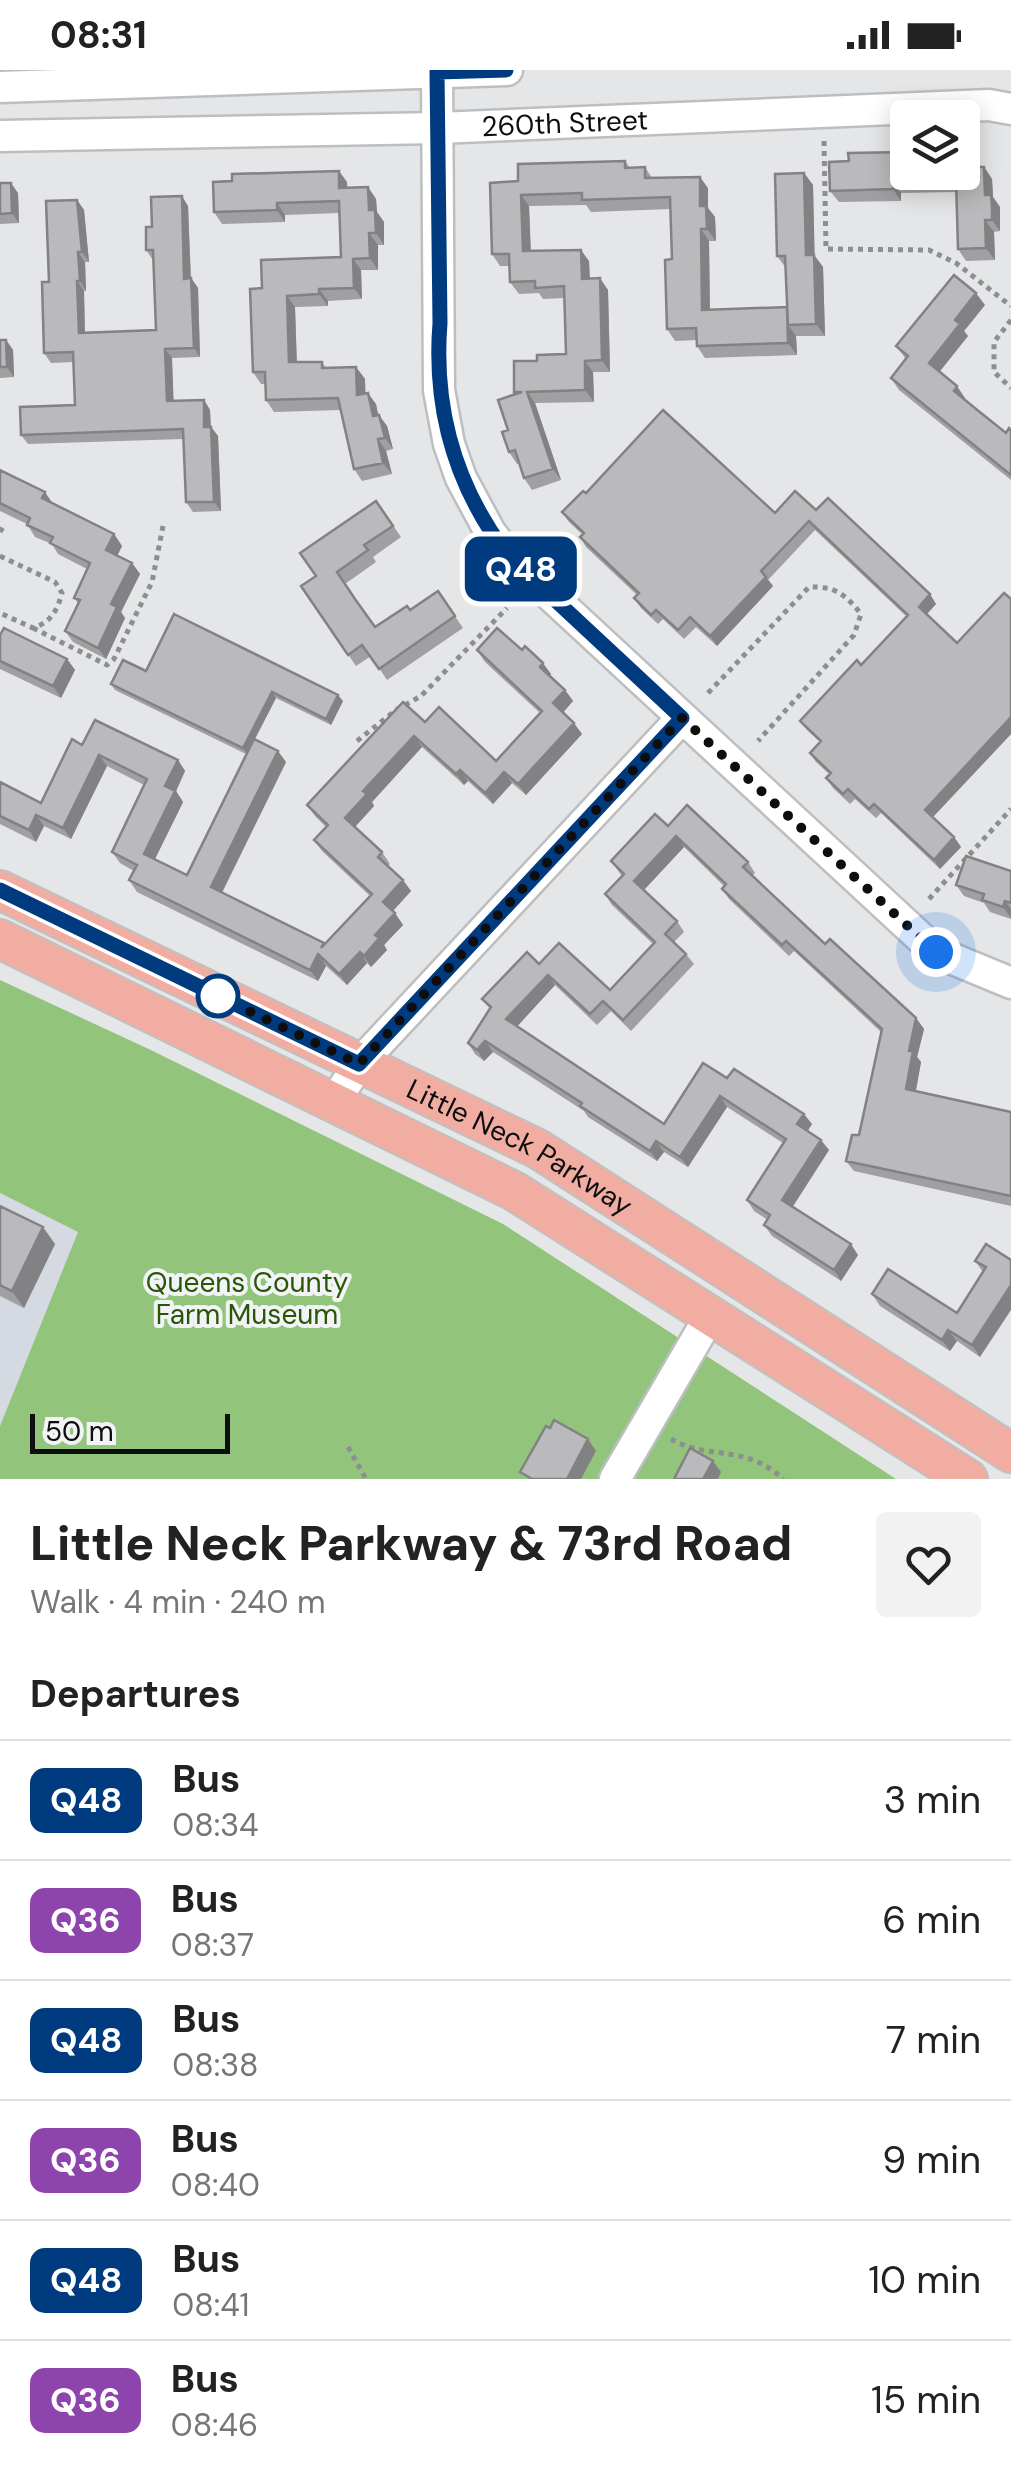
<!DOCTYPE html>
<html lang="en">
<head>
<meta charset="utf-8">
<style>
	body { margin:0; font-family:"DM Sans",sans-serif; background:#f2f2f2; color:#222; height:100vh; display:flex; flex-direction:column; font-size:38px; white-space:nowrap }
	* { box-sizing:border-box; margin:0 }
	p { font-size:32px; color:#767676 }
	.icon { flex:none; width:55px; height:55px; fill:none; stroke:currentColor; stroke-width:2; stroke-linecap:round; stroke-linejoin:round }
	.map { position:relative; height:1409px; overflow:hidden }
	.details { display:flex; flex-direction:column; background:#fff; flex:1 }
	.details>* { flex:none }
	.badge { padding:0 20px; border-radius:15px; font-size:35px; line-height:65px }
	.fabs { position:absolute; left:890px; top:30px; display:grid; gap:20px }
	.fabs a { display:grid; place-items:center; width:90px; height:90px; border-radius:10px; background:#fff; box-shadow:0 5px 25px #0003; font-size:50px }
	.scale { position:absolute; left:30px; bottom:25px; width:200px; box-sizing:border-box; padding-left:10px; border:5px solid #0e0e0f; border-top:0; font-size:28px; line-height:35px; white-space:nowrap; color:#0e0e0f; -webkit-text-stroke:8px #f2f3f5; paint-order:stroke }
	.you { position:absolute; width:50px; height:50px; margin:-25px; border:8px solid #fff; border-radius:50%; background:#1a73e8; box-shadow:0 0 0 15px #1a73e833 }
	.map>.badge { position:absolute; translate:-50% -50%; box-shadow:0 0 0 5px #fff }
	h2 { padding:0 30px; font-size:38px; line-height:90px }
	.round { display:grid; place-items:center; flex:none; width:105px; height:105px; border-radius:10px; background:#f2f2f2 }
	.summary { display:flex; align-items:center; justify-content:space-between; height:170px; padding:0 30px }
	h1 { font-size:48px; font-weight:800; line-height:75px }
	ul { padding:0; list-style:none }
	li { display:flex; align-items:center; gap:30px; height:120px; padding:0 30px; border-top:2px solid #e0e0e0 }
	li div { flex:1 }
	li b { display:block; font-size:38px }
	li em { font-style:normal }
	li .badge { min-width:110px; font-weight:700; text-align:center }
	.status { display:flex; justify-content:space-between; align-items:center; height:70px; padding:0 50px; background:#fff; direction:ltr }
	.status svg { height:28px; fill:currentColor }
	.map>svg:first-child { display:block }
	.built { fill:#d5d9e2 }
	.green { fill:#92c57b }
	.lines { fill:none; stroke-linecap:round; stroke-linejoin:round }
	.minor-casing { stroke:#bdbec0; stroke-width:35 }
	.major-casing { stroke:#c0c0c1; stroke-width:42 }
	.path { stroke:#8d8e8f; stroke-width:5; stroke-dasharray:5 5; stroke-linecap:butt }
	.minor { stroke:#fff; stroke-width:30 }
	.major { stroke:#f2ada2; stroke-width:38 }
	.wall { fill:#a0a0a2 }
	.shaded-wall { fill:#828284 }
	.building { fill:#bababc; stroke:#828284; stroke-width:2.5 }
	.line-casing { stroke:#fff; stroke-width:22 }
	.line { stroke:#003b80; stroke-width:15 }
	.walk { stroke:#0e0e0f; stroke-width:10; stroke-dasharray:0 18 }
	.stop-dot { fill:#fff; stroke:#003b80; stroke-width:5 }
	.labels { text-anchor:middle; dominant-baseline:central; stroke-width:8; stroke-linejoin:round; paint-order:stroke }
	.street-label { font-size:28px; fill:#0e0e0f; stroke:#f2f3f5 }
	.park-label { font-size:28px; fill:#285706; stroke:#f2f3f5 }
</style>
</head>
<body>
<div class="status"><b>08:31</b><svg viewBox="0 0 49 12"><path d="M0 12V9h3v3zM5 12V6h3v6zM10 12V3h3v9zM15 12V0h3v12zM26 1h20v11H26zM47 4h2v5h-2z"/></svg></div>
<div class="map">
<svg width="1011" height="1409" viewBox="0 0 1011 1409">
	<rect width="100%" height="100%" fill="#e5e6e7"/>
	<path class="built" d="M0 1123 79 1162 0 1356Z"/>
	<path class="green" d="M0 910 153 981 503 1154 896 1409H0V1356L78 1162 0 1123Z"/>
	<g class="lines">
		<defs>
			<g id="minor">
				<path d="M437 0 439 320 449 374 461 408 490 462 509 487 936 882 1011 913"/>
				<path d="M0 17 507 0"/>
				<path id="s1" d="M0 66 438 58 989 35 1011 39"/>
				<path d="M334 1032 359 994 682 648"/>
				<path d="M615 1409 710 1246"/>
			</g>
			<g id="major">
				<path id="s2" d="M0 820 538 1079 1011 1383"/>
				<path d="M0 869 514 1121 968 1409"/>
			</g>
		</defs>
		<use href="#minor" class="minor-casing"/>
		<use href="#major" class="major-casing"/>
		<path class="path" d="M824 71 826 179 929 180 956 193 1011 236
			M1011 250 994 272V302L1011 318
			M0 462 3 457
			M0 486 55 512 62 523C57 541 51 552 33 558L0 543
			M33 558 107 595 114 589 152 512 164 451
			M708 623 809 517C835 516 845 524 861 544L854 565 758 671
			M357 671 396 640 421 626 507 538
			M929 829 1011 739
			M671 1369C710 1391 744 1373 783 1409
			M348 1377 366 1409"/>
		<use href="#minor" class="minor"/>
		<use href="#major" class="major"/>
	</g>
	<path class="wall" d="M625 91 630 98 645 97 652 108 708 118V138L715 147 716 171H709L710 240 787 237 786 198 777 186 804 103 813 115 814 185 823 197 825 266H796L797 285 705 288 697 276V270L675 271 667 259 672 189 670 139 591 142 586 135 529 136 531 181 589 191 590 208 608 220 610 302H593L594 332 535 333 561 410 532 420 524 408 519 393 517 394 509 382 508 360 516 324 514 322 537 291 566 284 564 228 543 229 539 223 519 224 510 212V196H500L492 184 518 111Z
		M849 91 962 102V92L963 97H984L992 109 993 127 1000 137V161L994 162 995 190 966 191 958 179 956 122 901 123V131L839 132 830 121Z
		M347 112V118L368 117 376 129 377 142 384 152V175H378V200H361L362 229 328 231V236L295 237 297 292H322L326 298 356 297 365 309V324L376 334 378 345 387 356 393 379 386 381 392 404 362 411 354 399 340 340 274 342 266 330 265 314H261L253 302 262 218 341 187 339 143 285 145V152L222 154 214 142Z
		M0 113 18 123 19 153 0 154Z
		M77 130 84 140 89 192H85L86 221H84L85 262 156 260 153 190 146 180 152 157 188 136 191 208 198 218 200 287 172 288 173 331 204 330 210 340 211 357 218 366 221 441 193 442 186 432 183 369 28 374 21 365 75 335 73 292 51 293 44 283 49 212Z
		M985 235 964 261 968 266 939 302 965 328 964 329 1006 363 1011 360V410L899 320 891 308 906 289 896 276Z
		M0 270H6L13 280 14 307 0 308Z
		M0 400 53 434 114 464 122 476 117 486 132 493 140 504 121 542 125 548 106 589 73 572 65 561 78 533 74 528 87 499 58 484 52 474 35 467 27 454 0 441Z
		M586 423 775 443 816 440 936 534 927 544 957 573 1011 529V664L933 747 954 767 961 777 940 799 881 743 876 748 855 729 850 734 833 718 826 708 829 704 816 692 810 683 820 672 807 660 800 651 861 595 907 547 815 460 768 510 773 516 717 576 696 557 684 569 663 549 658 554 641 538 634 528 637 525 586 477 580 467 583 465 569 452 562 442Z
		M376 431 401 467 373 487 376 492 345 514 375 557 410 540 438 521 463 558 387 610 371 586 356 596 301 516 316 506Z
		M0 565 67 589 75 600 61 628 0 599Z
		M477 580H522L551 604 550 606 565 620 573 631 563 642 582 664 526 725 512 713 493 734 468 711 464 715 422 677 372 732 374 736 355 757 382 782 390 794 388 796 411 821 393 841 403 855 384 875 387 880 371 897 367 893 347 915 326 896 318 911 137 822 129 810 134 801 120 793 112 782 144 715 107 696 71 769 44 756 36 772 0 754V712L41 733 82 675 178 690 185 701 176 721 183 732 155 789 187 805 246 684 115 620 111 614 146 601 343 631 331 655 276 628 255 669 286 692 222 823 325 874 370 826 322 781 314 770 326 757 315 746 307 735 425 652 496 691 540 643 485 592Z
		M668 756 748 792 755 803 752 806 825 874 916 948 924 959 917 987 921 992 916 1021 1011 1042V1136L854 1101 846 1091 859 1065 881 962 794 881 789 886 729 829 722 819 724 816 684 777 644 820 677 851 684 862 674 872 686 884 694 894 631 961 611 941 597 955 555 915 517 956 664 1054 727 1008 812 1054 808 1060 829 1080 792 1137 858 1185 841 1211 772 1166 764 1155 768 1150 754 1141 747 1130 783 1073 727 1037 688 1097 664 1082 657 1091 588 1047 584 1041 493 982 484 991 475 984 468 973 490 939 482 929 539 894 610 920 653 874 612 835 605 824 622 806 611 791Z
		M1011 801V849L990 842 984 833 964 826 956 815Z
		M0 1136 55 1174 24 1238 0 1226Z
		M986 1174 980 1287 957 1271 950 1281 880 1236 872 1224 957 1243 983 1202 975 1191Z"/>
	<path class="shaded-wall" d="M984 97 992 109 993 127 1000 137V161L992 150 985 125Z
		M339 101 347 112 348 130 339 118Z
		M804 103 813 115 815 197 806 185Z
		M700 107 708 118V138L715 147 716 171 707 159 700 136Z
		M893 112 901 123V131L893 119Z
		M11 113 18 123 19 153 12 143Z
		M368 117 376 129 377 142 384 152V175L376 163 369 140Z
		M521 125 529 136 531 193 523 181Z
		M182 126 188 136 191 218 184 209Z
		M77 130 84 140 89 192 82 182Z
		M277 133 285 145V152L277 140Z
		M985 150 994 162 995 190 986 178Z
		M701 159 709 171 710 252 702 240Z
		M369 163 378 175V200L370 188Z
		M581 180 589 191 590 220 582 209Z
		M78 182 85 192 86 221 80 211Z
		M814 185 823 197 825 266 816 254Z
		M353 189 361 200 362 229 354 218Z
		M191 208 198 218 200 287 194 278Z
		M600 208 608 220 610 302 602 290Z
		M77 211 84 221 85 272 79 263Z
		M319 219 328 231V236L319 224Z
		M976 223 985 235 964 261 968 266 937 305 929 293 955 250Z
		M287 226 295 237 297 304 289 292Z
		M787 237 788 255 796 266 797 285 788 273Z
		M6 270 13 280 14 307 7 297Z
		M165 279 172 288 174 341 167 331Z
		M585 291 593 302 594 332 585 320Z
		M356 297 365 309 366 337 357 325Z
		M957 316 965 328 962 332 954 321Z
		M527 322 535 333 561 410 553 399Z
		M368 323 376 334 381 358 373 346Z
		M204 330 210 340 211 366 204 357Z
		M379 345 387 356 393 379 385 368Z
		M211 357 218 366 221 441 214 432Z
		M378 369 386 381 392 404 383 393Z
		M45 422 53 434 42 428Z
		M114 464 122 476 114 492 106 480Z
		M132 493 140 504 121 542 125 548 106 589 98 578 111 534Z
		M766 507 773 516 717 576 710 566Z
		M930 524 936 534 925 546 919 537Z
		M67 589 75 600 61 628 53 616Z
		M543 593 551 604 548 608 540 597Z
		M565 620 573 631 561 645 553 633Z
		M272 622 276 628 247 684 243 678Z
		M338 625 343 631 331 655 326 649Z
		M1011 647V664L931 749 925 740Z
		M574 653 582 664 526 725 518 714Z
		M414 666 422 677 372 732 374 736 353 759 345 748 363 721Z
		M278 681 286 692 219 828 211 817Z
		M99 685 107 696 71 769 63 758Z
		M178 690 185 701 176 721 183 732 152 795 144 784 165 716Z
		M460 700 468 711 464 715 456 704Z
		M504 702 512 713 493 734 485 723Z
		M36 745 44 756 36 772 29 760Z
		M676 766 684 777 642 822 634 811Z
		M954 767 961 777 940 799 934 790Z
		M403 810 411 821 391 843 383 832Z
		M1005 831 1011 839V848L1003 837Z
		M395 843 403 855 384 875 387 880 371 897 364 886 375 865Z
		M360 882 367 893 347 915 339 904Z
		M318 884 326 896 318 911 310 900Z
		M548 905 555 915 514 960 506 949Z
		M916 948 924 959 917 987 921 992 914 1030 906 1019 909 981Z
		M485 971 493 982 484 991 477 980Z
		M720 1026 727 1037 688 1097 680 1087Z
		M804 1044 812 1054 805 1065 797 1054Z
		M821 1070 829 1080 790 1141 782 1130Z
		M656 1071 664 1082 657 1091 650 1081Z
		M43 1157 55 1174 24 1238 12 1221Z
		M851 1174 858 1185 841 1211 834 1200Z
		M1011 1215V1240L980 1287 972 1275Z
		M948 1260 957 1271 950 1281 942 1270Z
		M588 1369 596 1381 581 1409H567Z
		M713 1391 721 1402 718 1409H703Z"/>
	<path class="building" d="M908 82V102H962V97H984L985 125H991L992 137V150H985L986 178 958 179 956 110 893 112V119L830 121 829 92 849 91 848 83Z
		M625 91V98L645 97V108L700 107V136H706L707 159H701L702 240 787 237 788 273 697 276 696 258 667 259 665 190 672 189 670 127 582 130V123L521 125 523 181 581 180 582 209 600 208 602 290 585 291V320L527 322 553 399 524 408 515 380 509 382 502 362 508 360 498 330 522 322H514V291H537V285L566 284 564 216 535 218V211L510 212 509 184H492L490 113 518 111V94Z
		M339 101V118L368 117 369 140H375L376 163H369L370 188 353 189 354 218 319 219V224L287 226 289 292H322V298L356 297 357 325 368 323 373 346 379 345 385 368 378 369 383 393 354 399 338 328 266 330 265 302H253L250 219 262 218 261 190 341 187 339 131 277 133V140L214 142 213 112 232 111V104Z
		M804 103 806 185H814L816 254 788 255 785 186H777L775 104Z
		M0 113H11L12 143 0 144Z
		M182 126 184 209 191 208 194 278 165 279 167 331 204 330V357H211L214 432H186L183 359 21 365 20 337 75 335 73 282 44 283 42 212H49L46 131 77 130 82 182H78L80 211H77L79 263 156 260 153 180H146V157H152L151 127Z
		M954 205 976 223 955 250 960 254 929 293 957 316 954 321 981 343 1006 363 1009 358 1011 360V405L891 308 908 286 896 276Z
		M0 270H6L7 297H0Z
		M663 340 775 443 795 421 816 440 828 428 930 524 919 537 957 573 1004 523 1011 529V647L925 740 954 767 934 790 874 734 869 739 848 719 843 724 826 708 831 703 810 683 821 671 800 651 857 590 861 595 908 545 809 451 761 501 766 507 710 566 690 547 678 560 656 540 651 545 634 528 639 523 580 467 584 463 562 442 583 421 586 423Z
		M0 400 45 422 42 428 114 464 106 480 132 493 111 534 117 537 98 578 65 561 80 530 74 528 90 493 50 473 53 467 27 455 30 448 0 433Z
		M376 431 393 456 364 475 368 480 337 502 355 529 375 557 407 536 410 540 438 521 455 546 379 599 362 575 348 585 301 516 316 506 300 483Z
		M174 544 338 625 326 649 272 622 243 678 111 614 123 590 146 601Z
		M4 558 67 589 53 616 0 591V565Z
		M497 558 522 580 525 576 543 593 540 597 565 620 553 633 574 653 518 714 504 702 485 723 460 700 456 704 414 666 363 721 367 724 345 748 382 782 378 787 403 810 383 832 395 843 375 865 379 868 364 886 360 882 339 904 318 884 310 900 129 810 137 795 112 782 147 709 99 685 63 758 36 745 29 760 0 746V712L41 733 72 669 82 675 95 650 178 690 165 716 175 721 144 784 187 805 254 669 278 681 211 817 324 873 321 878 372 824 314 770 328 755 307 735 403 632 425 652 439 637 496 691 542 641 477 580Z
		M687 735 748 792 743 797 825 874 830 869 916 948 909 981H913L906 1019 1011 1042V1126L846 1091 852 1065H859L882 959 786 871 782 875 722 819 726 814 676 766 634 811 677 851 665 864 686 884 623 950 603 931 590 944 548 905 506 949 664 1054 703 993 727 1008 734 999 804 1044 797 1054 821 1070 782 1130 851 1174 834 1200 764 1155 770 1145 747 1130 786 1069 720 1026 680 1087 656 1071 650 1081 580 1036 582 1033 485 971 477 980 468 973 491 937 482 929 527 882 539 894 559 873 610 920 655 872 605 824 624 804 611 791 655 744 668 756Z
		M966 786 1011 801V833L1005 831 1003 837 982 830 984 824 956 815Z
		M0 1136 43 1157 12 1221 0 1215Z
		M986 1174 1011 1190V1215L972 1275 948 1260 942 1270 872 1224 888 1199 957 1243 986 1197 975 1191Z
		M554 1350 588 1369 567 1409H532L520 1402 546 1356 550 1358Z
		M690 1378 713 1391 703 1409H674Z"/>
	<g class="lines">
		<defs>
			<path id="line" d="M0 820 359 994 682 648 509 487C456 418 433 340 440 253L437 2 506 0"/>
		</defs>
		<use href="#line" class="line-casing"/>
		<use href="#line" class="line"/>
		<path class="walk" d="M218 926 359 994 682 648 936 882"/>
	</g>
	<circle class="stop-dot" cx="218" cy="926" r="20"/>
	<g class="labels">
		<g class="street-label">
			<text stroke="none"><textPath href="#s1" startOffset="565">260th Street</textPath></text>
			<text stroke="none"><textPath href="#s2" startOffset="580">Little Neck Parkway</textPath></text>
		</g>
		<g class="park-label">
			<text x="247" y="1212">Queens County<tspan x="247" dy="32">Farm Museum</tspan></text>
		</g>
	</g>
</svg>
<div class="fabs">
<a><svg class="icon" aria-label="layers" viewBox="0 0 24 24"><path d="M12 4l9 5-9 5-9-5zM3 14l9 5 9-5"/></svg></a>
</div>
<div class="scale">50 m</div>
<div class="you" style="left:936px;top:882px"></div>
<b class="badge" style="left:521px;top:499px;background:#003b80;color:#fff">Q48</b>
</div>
<section class="details">
<div class="summary"><div><h1>Little Neck Parkway &amp; 73rd Road</h1><p>Walk · 4 min · 240 m</p></div><a class="round"><svg class="icon" aria-label="heart" viewBox="0 0 24 24"><path d="M12 20l-8-8c-3-5 5-10 8-4 3-6 11-1 8 4z"/></svg></a></div>
<h2>Departures</h2>
<ul>
<li><span class="badge" style="background:#003b80;color:#fff">Q48</span><div><b>Bus</b><p>08:34</p></div><em>3 min</em></li>
<li><span class="badge" style="background:#8e44ad;color:#fff">Q36</span><div><b>Bus</b><p>08:37</p></div><em>6 min</em></li>
<li><span class="badge" style="background:#003b80;color:#fff">Q48</span><div><b>Bus</b><p>08:38</p></div><em>7 min</em></li>
<li><span class="badge" style="background:#8e44ad;color:#fff">Q36</span><div><b>Bus</b><p>08:40</p></div><em>9 min</em></li>
<li><span class="badge" style="background:#003b80;color:#fff">Q48</span><div><b>Bus</b><p>08:41</p></div><em>10 min</em></li>
<li><span class="badge" style="background:#8e44ad;color:#fff">Q36</span><div><b>Bus</b><p>08:46</p></div><em>15 min</em></li>
</ul>
</section>
</body>
</html>
